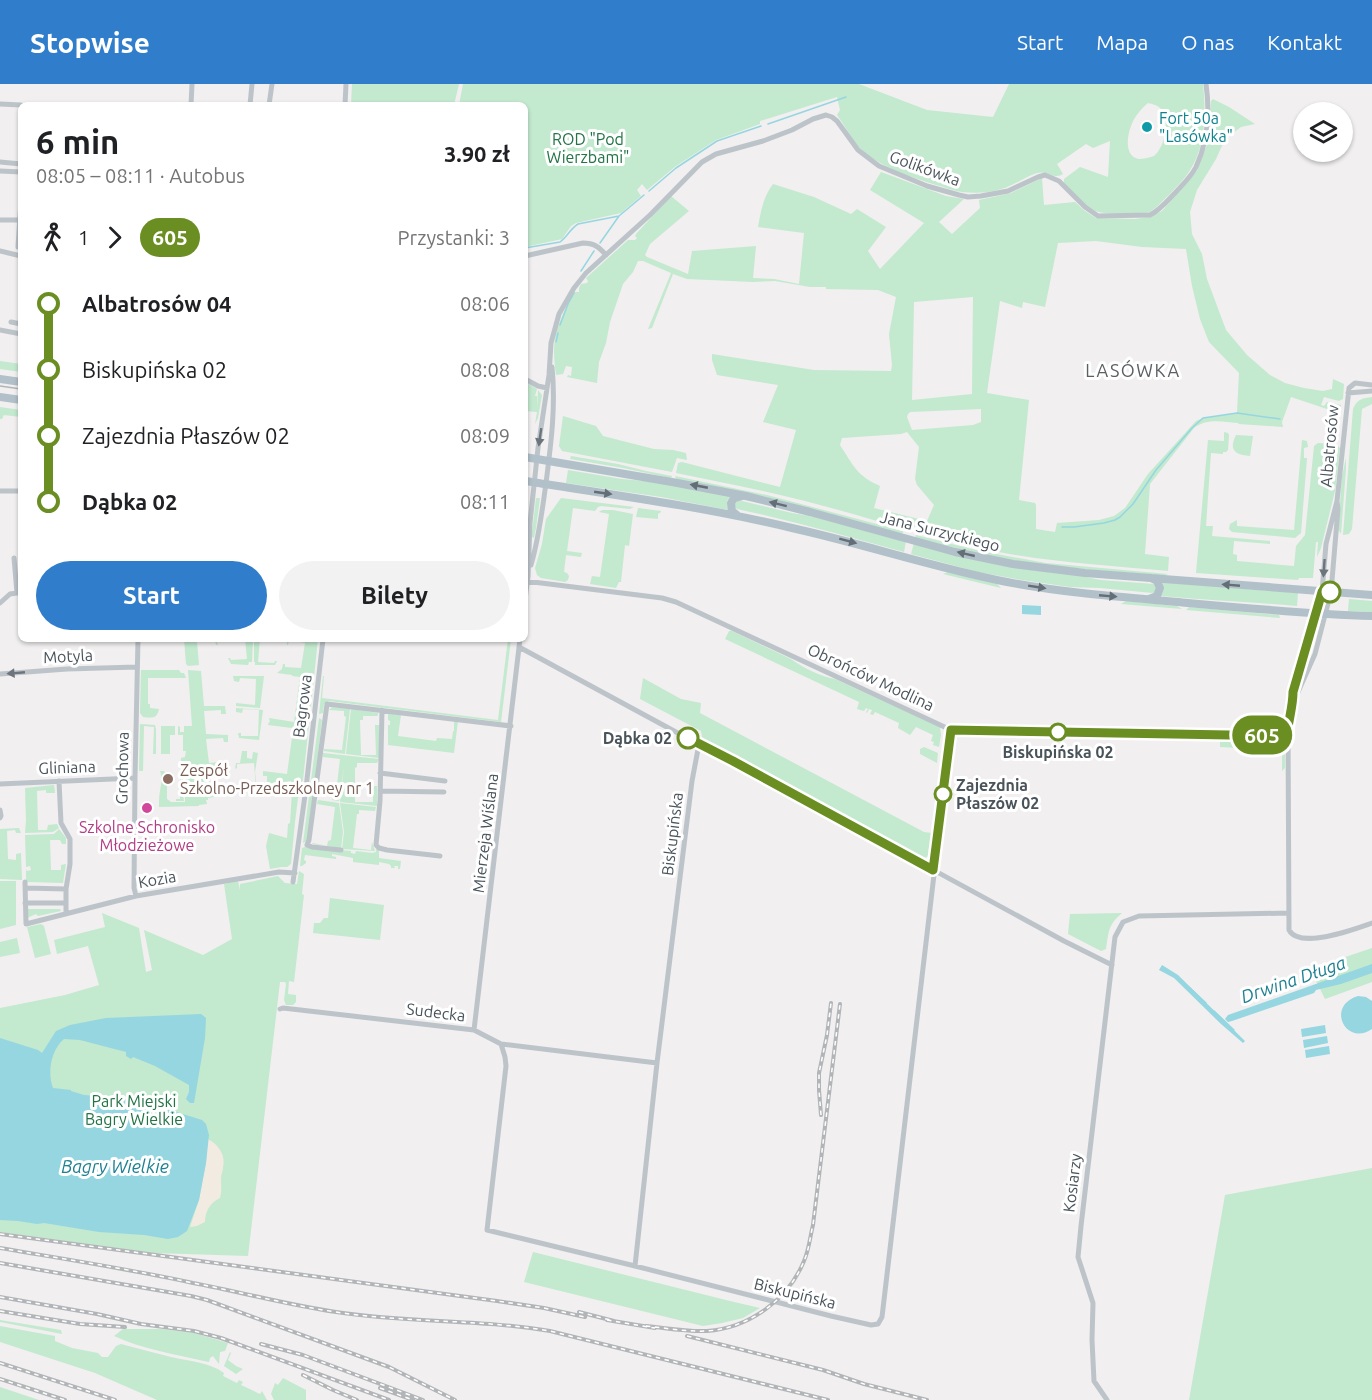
<!DOCTYPE html>
<html lang="pl">
<head>
<meta charset="utf-8">
<style>
	body { margin:0; font-family:Ubuntu,sans-serif; background:#f2f2f2; color:#202124; height:100vh; display:flex; flex-direction:column; font-size:22px; white-space:nowrap }
	* { box-sizing:border-box; margin:0 }
	p { font-size:20px; color:#757577 }
	.icon { flex:none; width:33px; height:33px; fill:none; stroke:currentColor; stroke-width:2; stroke-linecap:round; stroke-linejoin:round }
	.map { position:relative; flex:1; overflow:hidden }
	.drawer { position:absolute; left:18px; top:18px; width:510px; height:540px; display:flex; flex-direction:column; background:#fff; border-radius:9px; box-shadow:0 2px 4px #0004 }
	.drawer>* { flex:none }
	.badge { padding:0 12px; border-radius:20px; font-size:21px; line-height:39px }
	.controls { position:absolute; left:1293px; top:18px; display:grid; gap:12px }
	.controls a { display:grid; place-items:center; width:60px; height:60px; border-radius:50%; background:#fff; box-shadow:0 2px 4px #0004; font-size:30px }
	.map>.badge { position:absolute; translate:-50% -50%; box-shadow:0 0 0 3px #fff }
	.legs { display:flex; align-items:center; gap:9px; height:66px; padding:0 18px; font-size:20px }
	.legs p { margin-inline-start:auto }
	.overview { display:flex; align-items:center; justify-content:space-between; height:102px; padding:0 18px }
	h1 { font-size:33px; font-weight:700; line-height:45px }
	.button { display:flex; gap:12px; margin-top:auto; padding:12px 18px }
	.button a { flex:1; height:69px; border-radius:36px; background:#2f7dcb; color:#fff; font-size:24px; font-weight:700; line-height:69px; text-align:center }
	.button a+a { background:#f2f2f2; color:#202124 }
	ul { padding:0 18px; list-style:none }
	li { display:flex; align-items:center; gap:21px; height:66px; font-size:22px }
	li i { display:grid; place-items:center; width:9px; height:100%; margin:0 8px; background:currentColor }
	li i::after { content:''; width:15px; height:15px; margin:-8px; border:4px solid; border-radius:50%; background:#fff }
	li p { margin-inline-start:auto }
	li:first-child i { background:linear-gradient(#0000 50%,currentColor 0) }
	li:last-child i { background:linear-gradient(currentColor 50%,#0000 0) }
	header { display:flex; align-items:center; gap:36px; box-sizing:border-box; height:84px; padding:0 30px; background:#2f7dcb; color:#fff }
	header strong { font-size:28px }
	nav { display:flex; gap:33px; margin-inline-start:auto; font-size:21px }
	.map>svg:first-child { display:block }
	.green { fill:#c3e9cf; fill-rule:evenodd }
	.sand { fill:#f1ebe2 }
	.water { fill:#95d6e1 }
	.lines { fill:none; stroke-linecap:round; stroke-linejoin:round }
	.stream { stroke:#95d6e1; stroke-width:1.5 }
	.street { stroke:#bcc4ca; stroke-width:5 }
	.primary { stroke:#b2c0ca; stroke-width:8 }
	.tram { stroke:#b2b5b8; stroke-width:1.5 }
	.rail-casing { stroke:#b2b5b8; stroke-width:4 }
	.rail { stroke:#fff; stroke-width:1.5; stroke-dasharray:4.5; stroke-linecap:butt }
	.oneway { fill:#6c757c }
	.oneway2 { fill:#636e76 }
	.line-1-casing { stroke:#fff; stroke-width:14 }
	.line-1 { stroke:#6b8e23; stroke-width:9 }
	.culture-dot { fill:#0f9aa8; stroke:#fff; stroke-width:2 }
	.stop-1-dot { fill:#fff; stroke:#6b8e23; stroke-width:3 }
	.education-dot { fill:#8d6e63; stroke:#fff; stroke-width:2 }
	.hotel-dot { fill:#d1479c; stroke:#fff; stroke-width:2 }
	.labels { text-anchor:middle; dominant-baseline:central; stroke-width:6; stroke-linejoin:round; paint-order:stroke }
	.culture-label { font-size:16px; fill:#0d838f; stroke:#fff; text-anchor:start }
	.park-label { font-size:16px; fill:#227345; stroke:#fff }
	.street-label { font-size:16px; fill:#49535a; stroke:#fff }
	.stop-label { font-size:16px; font-weight:bold; fill:#49535a; stroke:#fff; text-anchor:end }
	.education-label { font-size:16px; fill:#785e54; stroke:#fff; text-anchor:start }
	.hotel-label { font-size:16px; fill:#b23c85; stroke:#fff }
	.neighbourhood-label { font-size:18px; letter-spacing:1.5px; fill:#5c6063; stroke:#fff }
	.water-label { font-size:18px; font-style:italic; fill:#1d8192; stroke:#fff }
</style>
</head>
<body>
<header>
<strong>Stopwise</strong>
<nav><a>Start</a><a>Mapa</a><a>O nas</a><a>Kontakt</a></nav>
</header>
<div class="map">
<svg width="1372" height="1316" viewBox="0 0 1372 1316">
	<rect width="100%" height="100%" fill="#f1efef"/>
	<path class="green" d="M352 0H459L454 21H351Z
		M463 0H859L927 26 993 33 1009 0H1203C1206 28 1206 62 1190 86 1185 95 1176 103 1169 111 1162 117 1156 125 1148 129 1131 129 1103 133 1089 124 1080 118 1072 107 1064 99V95L1080 83 1108 93 1110 57 1093 64 1086 60 1057 80 1063 90C1054 96 1047 86 1037 89 1022 94 1011 104 994 107 984 109 973 109 962 108 953 107 944 103 936 101 911 93 885 85 864 68 853 59 846 43 837 31L840 26 837 13 760 37V40L716 56 676 82 647 106 642 100 637 106 641 112 621 129 576 139 571 142 562 155 525 163V21H459ZM1148 19C1152 20 1158 21 1161 25 1169 33 1166 55 1160 64 1159 67 1156 70 1154 72 1150 73 1144 75 1139 75 1124 73 1127 52 1131 42 1134 33 1141 25 1148 19Z
		M1213 15 1229 23 1255 40 1241 43 1225 55 1216 75 1197 106 1190 128 1192 150 1202 170 1207 195 1226 246 1247 271 1270 291 1285 299 1304 304 1323 307 1332 305 1333 295 1344 300 1343 315 1339 317 1324 313 1321 321 1324 322 1327 318 1341 321V324L1339 327 1330 326 1291 313 1282 338 1283 343 1239 340 1238 339C1223 338 1207 334 1194 344L1150 400 1145 470 1169 473 1168 487C1114 482 1059 479 1004 469 937 457 872 434 805 417 762 406 719 398 676 389L678 379 682 378 780 403 796 346 763 338 778 301 717 291 712 276V270L814 286 891 287 892 281 889 250 896 213 878 206 826 205V203H810L775 197 753 198 687 195 673 190 652 244 648 245 671 189 643 177H638L633 188 623 200 610 238 606 259 599 278 597 299 567 293 568 291 571 292 572 283 566 282 563 290 556 291C555 283 554 275 554 267 554 246 564 226 574 208H579V204L581 200 587 199 588 197 586 194 628 156H635L637 154 635 152 636 150 671 112 689 127 650 160 645 171 647 173 688 190 692 167 756 162 753 194 774 195 799 200 804 149 758 143C761 127 763 113 773 100L814 113 851 130 857 125 886 143 868 167 880 185 924 139 870 106 881 88 946 112 964 115 939 138 952 150 980 124 979 116 1011 109 1042 94 1044 121 1075 118 1085 127 1096 134 1135 135 1148 133 1162 127 1197 87 1209 55 1211 17ZM1096 157 1142 163 1186 165 1192 202 1200 235 1209 258 1239 289 1237 329 1203 334 1196 337 1148 390 1125 424 1114 432 1099 436 1057 439 1055 448 1036 445V421L1035 419 1019 416 1029 316 987 309 1000 217 1022 224 1023 218 1045 223 1058 159ZM973 213 972 310 912 316 914 218ZM981 325V338L973 341 912 346 907 333 908 330 910 328ZM907 348 919 363 915 395 917 401 934 421 927 437 874 424 880 402C857 392 853 381 840 361L842 354 901 350Z
		M0 277 21 280V288L0 285Z
		M525 298 537 305 535 312H537V325L538 306 542 311 538 334 535 340 537 328 525 327Z
		M1372 313V320L1362 325 1352 445 1349 450 1343 451 1353 325C1357 315 1363 314 1372 313Z
		M0 323 21 326V333L4 331 2 335H0Z
		M563 332 596 342 603 352 654 365 673 366 686 369 687 376 677 374 672 388 562 367 559 362Z
		M1224 348 1228 349 1229 351 1228 366 1226 368H1223V370L1211 369 1206 442H1213L1212 452 1270 457V460L1234 457 1233 470 1237 471V477L1294 482 1296 462 1305 451 1314 362 1318 359 1336 360 1340 364 1335 407 1321 464 1317 473 1318 458H1316L1313 494H1299L1298 496 1196 489 1208 356 1224 357Z
		M1236 351 1253 352 1250 372C1236 371 1228 367 1236 351Z
		M1302 356 1307 357 1308 363 1304 364V374H1307L1301 449 1295 454 1232 448 1229 445 1230 440 1237 436V442L1294 446Z
		M571 372 618 380 646 387 672 392V393L670 394 623 384 570 375Z
		M1346 374V385L1341 450 1338 445 1342 392Z
		M568 386 622 395 656 398 731 412 727 417 728 426 661 413 566 399Z
		M675 392 767 411 903 447V449L901 450 676 395Z
		M536 414H540L536 444 534 454 532 453V448Z
		M561 414 634 423 630 425 601 422 598 423 595 427 573 424 567 467 582 469 581 473 566 471 564 488 567 489 569 492 568 496 565 498 541 494 537 491 535 484 542 460 546 435Z
		M738 416 792 429 822 434 906 457 904 468C848 453 793 437 737 425L735 423 734 418Z
		M638 424 661 427V428L658 430V435L636 433Z
		M602 426H613L633 430 629 462 625 461 621 498H619L616 504 590 500 592 492 600 493 609 430 599 428Z
		M916 451 980 467 1046 479 1168 490 1163 492 1040 481 987 472 915 454Z
		M914 459 1101 496 1154 500 1156 501V508L1153 509 1100 504 1070 503 1022 496 978 488 911 470Z
		M948 488 997 500 1001 504 943 490Z
		M1162 498 1298 509 1297 522C1251 518 1206 516 1161 512L1164 505Z
		M1349 515 1372 517V528L1348 527Z
		M1126 517 1177 522 1182 525 1121 520Z
		M1189 523 1279 531 1280 534 1186 526Z
		M1314 546H1318L1310 573 1302 587Z
		M729 547H732L791 575C803 584 820 592 835 595L940 643 941 651 939 663 933 661 934 658 931 657 933 651 916 643 910 651 898 644 899 639 875 628 873 631 870 630 872 626 869 625 867 629 866 628 868 625 866 624 864 627 857 625 859 618 725 555Z
		M184 555H216L218 561H216L215 556 197 558 199 581 188 582 186 580Z
		M245 555H253L252 578H249L248 581 231 580 228 574H230L231 576 247 575Z
		M254 555H260L258 578 274 579 275 577H277L275 581H255V578H254Z
		M287 555H318L303 696 301 699 292 700 291 697 267 700V692H263V687L287 690 293 646 292 644 268 641 269 638H270L269 634 294 638 300 593 292 592V591L277 589 282 585 283 580H285V583L301 584 305 559 289 556 288 561H287Z
		M508 555H511L501 638 329 617 324 620 323 629 319 630 323 592H324L322 614 498 636Z
		M141 586H179L181 589H184L186 594H148V620H150V624L159 625C157 635 152 634 143 633L140 629Z
		M188 586 201 587 204 622H225L226 630H221V626L204 627 206 650 228 651V658H224L223 654 206 655 209 679 221 678V679H228V686L224 687V682L209 684 211 708 226 707V705H230V709L226 711 208 714V716H206L207 720 199 721V722L159 723C159 719 159 712 160 707 161 700 163 695 160 687H164L167 693V715L171 718H185V709H190V707L182 706 184 717H176V715H180L181 674 185 673 186 667H183V651H178V642L180 643V648H184V642H192Z
		M233 592H264L260 624 236 622V619L255 621 256 595 240 594 239 598 234 597Z
		M643 594 681 615 701 619 700 629 924 748 932 749 930 771 923 775 703 657 701 647 640 615Z
		M332 623 350 625 345 670 324 667V665L342 666 346 633 344 632V627L329 626Z
		M236 624 263 626 259 656 239 654 238 649H241V652H258L259 626 243 625 242 629 236 628Z
		M351 625 378 629V631L377 632H363V636H360L361 671H376L375 641H379V674L346 670Z
		M388 629 401 631 398 652 436 657 437 654 452 655 453 647H454V637H458L454 669 388 661V641H390V637L388 636Z
		M319 634 322 636 309 747 307 757 303 759Z
		M140 640 155 641 156 645V670H153L154 643 144 642 143 687H139Z
		M161 642H175V651H170V670H161Z
		M1220 654C1227 654 1234 653 1238 658V664L1220 663Z
		M1248 654 1269 655V665L1243 666V658Z
		M1270 655 1280 656 1285 661V684L1282 687V665H1270Z
		M924 663 938 669 937 679 920 670V665Z
		M242 667H247V674L252 675 253 668 258 669 255 688 257 705 255 707 239 709 237 707 255 706 256 705 254 679 237 680V684L235 685 236 679H240Z
		M323 669 379 675 377 679H357V683L355 684V718H373V702H377V722L340 718 344 682 339 717 332 716 334 709H336L340 675 323 673Z
		M54 701 55 709H46V706L37 707 38 746H47L48 741 57 740 59 744 53 748 25 749 26 736 25 704Z
		M298 707 301 710 298 714 295 738 291 780 287 783H281L270 785 266 762 269 749 287 754 288 740 290 739 292 708Z
		M318 716 339 719 343 748 341 764 312 760 313 759 327 762 328 757 331 756 335 723 317 720Z
		M340 719 376 723 375 727 359 726V730H357L353 764 371 766 372 758 375 767 342 765 344 748Z
		M19 744 21 749H16L15 746 7 747 8 775 16 776V770L21 769 22 796 0 795V745Z
		M59 745 66 754V760H62L60 756H50L51 786H61V781L66 780 63 799 28 798 26 801V785L27 787 31 786 30 782 26 783 25 751 54 750Z
		M305 763 351 767V769L355 770 356 767 372 769 376 768V765L379 766V774L401 777 400 785H398V782H394L395 784H391V782L389 780 379 778V781L353 778V774L332 770V772L336 773V775L305 771 304 776 306 777V779L302 782H300L302 764Z
		M299 787 304 790 302 810 304 811 294 898 289 897 288 910 296 911V918L293 921H286L284 916 286 900 285 898H280L248 1172 154 1169 0 1148V924L65 911 99 901 88 862 57 870 54 856 105 843 102 829 139 844 146 888 152 886 144 846 203 871 232 855 224 800 238 797 240 806V800L278 792 285 799 297 800Z
		M0 797H16V841L0 845Z
		M330 814 384 821 380 856 313 849 314 839H320L324 834H328Z
		M27 825H60L61 827 38 832 36 830 27 834Z
		M1122 829C1108 841 1109 847 1106 865L1101 867 1068 850 1070 830Z
		M41 840 44 842 51 870 35 874 27 843Z
		M17 854 20 869 0 873V858Z
		M1372 864V898L1325 915 1310 885Z
		M1372 1084V1316H1189L1225 1111Z
		M533 1168 730 1217 760 1224 743 1234 722 1239 703 1242 524 1198Z
		M0 1236 61 1246 62 1250 0 1238Z
		M0 1242 55 1252V1257L72 1264 98 1269 102 1273H108L116 1262 121 1260C137 1264 154 1269 171 1273 189 1277 209 1278 224 1289L223 1292 237 1299 239 1296 243 1298 241 1301 260 1310 262 1307 267 1316H157L95 1289 0 1258Z
		M123 1245H162L194 1249 228 1259 225 1267 220 1268 219 1280 213 1272 210 1274 209 1278 204 1277C174 1270 142 1265 114 1252Z
		M230 1268 231 1269 228 1276 236 1282 243 1285 236 1290 224 1282Z
		M283 1294 306 1306V1316H274L271 1310 275 1299 278 1301Z
		M0 1303 39 1316H0Z"/>
	<path class="sand" d="M208 1055C219 1061 226 1071 223 1084 223 1087 221 1090 221 1094 221 1101 222 1107 220 1114 210 1119 205 1127 205 1138L197 1142 190 1143 199 1116 206 1079Z"/>
	<path class="water" d="M1022 521 1041 522V531L1022 530Z
		M1372 880V889L1341 900 1316 906 1314 909 1232 937 1228 938 1225 935 1228 931Z
		M1162 881 1178 891 1245 957 1243 959 1221 940 1174 894 1159 886Z
		M1358 912 1366 913 1372 917V945C1346 963 1325 922 1358 912Z
		M201 930 206 934 205 954 194 1019H190L186 1015 189 1008V1001L155 982 133 973 131 975 126 972V968L80 956 64 955C51 966 47 988 53 1004L71 1006V1007L84 1011 123 1014 141 1017 202 1036 206 1040 209 1051 206 1079 199 1116 187 1147 178 1153 168 1155 144 1151 99 1148 44 1139 37 1140 18 1137 0 1136V954L38 966 42 969 56 947 70 941 106 934Z
		M1325 941 1326 949 1302 953 1301 945Z
		M1327 952 1328 959 1304 964 1303 956Z
		M1329 962 1330 970 1306 974 1305 966Z"/>
	<g class="lines">
		<path class="stream" d="M768 40 846 13
			M649 107 676 84 717 57 761 42
			M600 159 619 132 644 111
			M525 164 560 158C567 153 570 145 578 140L619 132
			M581 187 594 167
			M560 241 568 220 574 209
			M556 258 558 249
			M1062 443H1074L1104 439 1115 436 1120 433 1133 420 1156 386 1192 344 1203 334 1237 329 1280 335
			M1190 904 1206 919
			M1214 927 1234 946"/>
		<path class="street" d="M0 20 21 21
			M191 21 192 0
			M250 21 252 0
			M269 21 272 0
			M345 21 346 0
			M0 78 21 80
			M0 87 21 88
			M0 136H20
			M18 163 21 117
			M0 167 21 172
			M525 172 583 159C594 159 599 163 606 171
			M11 238 21 240
			M0 246 21 250
			M525 295 538 302 547 304
			M1348 309 1372 307
			M0 407H21
			M1337 417 1326 460 1322 508 1293 608V619L1288 643 1289 846C1300 866 1355 845 1372 839
			M531 481C539 454 542 427 546 399 551 360 556 322 552 283
			M525 497 662 514 676 518 951 646 1287 652
			M525 516 528 492 530 439 538 364 549 291 551 259 559 230 574 204 586 189 650 131 702 78 716 70 763 57 792 46 813 35 826 31 832 33 837 37 858 66 879 82 927 102 959 111 968 113 981 112 1008 107 1038 93 1045 91 1059 97 1085 123 1098 132 1150 131C1160 126 1167 117 1175 109 1182 101 1191 93 1196 83 1208 57 1210 28 1206 0
			M0 519 10 510 17 509 14 474
			M519 563 687 654 733 677 1064 857 1112 881
			M0 590 67 585 137 583
			M1294 617 1315 570 1331 508 1338 425 1337 417 1349 304 1355 299 1372 301
			M382 626 380 717 376 761 379 764 387 766 440 772
			M380 689 445 697
			M59 697 61 739 70 755V780L66 805V830
			M0 700 135 694
			M380 707 444 708
			M0 726 1 732 0 734
			M341 766 312 763 307 761 309 756 327 620 511 642
			M25 798 26 840 136 812 279 788 295 789
			M293 798 306 704 323 555
			M25 804 66 805
			M136 812 134 804 135 694 138 555
			M25 819H65
			M280 925 283 924 474 946 501 960 657 979
			M474 946 520 555
			M501 960 505 973 506 982 487 1146 635 1182 831 1232 871 1241 878 1240 882 1233 951 646
			M635 1182 657 979 692 697 699 660
			M1107 1316 1094 1297 1092 1256 1093 1219 1078 1173 1081 1142 1115 853 1123 838 1139 832 1289 829"/>
		<path class="primary" d="M0 295 21 298
			M0 313 21 316
			M525 373 672 398 746 412 810 428 955 468 1013 480 1085 489 1372 511
			M525 397C615 411 704 423 792 444 864 460 935 484 1007 498 1064 509 1121 513 1178 518 1243 524 1307 530 1372 532
			M737 431 732 427 731 419 734 414 742 412
			M1149 515 1157 512 1160 504 1157 497 1151 494"/>
		<path class="tram" d="M0 302 21 305"/>
		<defs>
			<path id="rail" d="M821 1031 819 1006V989L827 951 831 919
				M0 1150 497 1217 544 1224 585 1233
				M0 1164C64 1175 129 1185 193 1199 241 1208 288 1221 336 1228 407 1239 479 1235 550 1247L828 1316
				M0 1179 191 1212 207 1216 389 1283 455 1316
				M0 1213 97 1230 141 1240 194 1247 221 1254 389 1316
				M0 1227 80 1240 125 1243
				M579 1228 614 1237
				M607 1236 655 1244
				M646 1242C666 1244 687 1248 707 1247 749 1244 788 1216 804 1177 809 1166 810 1153 813 1141L840 920
				M687 1252 823 1286 864 1300 927 1316
				M261 1260 303 1271 423 1316
				M0 1279 115 1316
				M303 1291 333 1306 357 1316
				M0 1295 65 1316
				M380 1304 413 1316"/>
		</defs>
		<use href="#rail" class="rail-casing"/>
		<use href="#rail" class="rail"/>
	</g>
	<defs><path id="oneway-solid" d="M-6-.8H1V-3.2L6.5 0L1 3.2V.8H-6Z" transform="scale(1.5)"/></defs>
	<g class="oneway">
		<use href="#oneway-solid" transform="translate(540 353) rotate(98)"/>
		<use href="#oneway-solid" transform="translate(1324 484) rotate(94)"/>
		<use href="#oneway-solid" transform="translate(16 589) rotate(175)"/>
	</g>
	<g class="oneway2">
		<use href="#oneway-solid" transform="translate(699 402) rotate(-169)"/>
		<use href="#oneway-solid" transform="translate(603 409) rotate(8)"/>
		<use href="#oneway-solid" transform="translate(778 420) rotate(-166)"/>
		<use href="#oneway-solid" transform="translate(848 457) rotate(15)"/>
		<use href="#oneway-solid" transform="translate(966 470) rotate(-167)"/>
		<use href="#oneway-solid" transform="translate(1231 501) rotate(-175)"/>
		<use href="#oneway-solid" transform="translate(1037 503) rotate(9)"/>
		<use href="#oneway-solid" transform="translate(1108 512) rotate(5)"/>
	</g>
	<g class="lines">
		<defs>
			<path id="line-1" d="M688 654 733 677 933 786 951 646 1287 652C1288 637 1293 623 1293 608L1322 508H1330"/>
		</defs>
		<use href="#line-1" class="line-1-casing"/>
		<use href="#line-1" class="line-1"/>
	</g>
	<circle class="culture-dot" cx="1147" cy="43" r="6"/>
	<g class="stop-1-dot">
		<circle cx="1330" cy="508" r="10"/>
		<circle cx="1058" cy="648" r="8"/>
		<circle cx="688" cy="654" r="10"/>
		<circle cx="943" cy="710" r="8"/>
	</g>
	<circle class="education-dot" cx="168" cy="695" r="6"/>
	<circle class="hotel-dot" cx="147" cy="724" r="6"/>
	<g class="labels">
		<g class="culture-label">
			<text x="1159" y="34">Fort 50a<tspan x="1159" dy="18">"Lasówka"</tspan></text>
		</g>
		<g class="park-label">
			<text x="588" y="55">ROD "Pod<tspan x="588" dy="18">Wierzbami"</tspan></text>
			<text x="134" y="1017">Park Miejski<tspan x="134" dy="18">Bagry Wielkie</tspan></text>
		</g>
		<g class="street-label">
			<text transform="translate(925 84) rotate(20)">Golikówka</text>
			<text transform="translate(1329 362) rotate(-85)">Albatrosów</text>
			<text transform="translate(940 447) rotate(14)">Jana Surzyckiego</text>
			<text transform="translate(68 572) rotate(-3)">Motyla</text>
			<text transform="translate(871 593) rotate(25)">Obrońców Modlina</text>
			<text transform="translate(302 622) rotate(-83)">Bagrowa</text>
			<text transform="translate(67 683) rotate(-2)">Gliniana</text>
			<text transform="translate(122 684) rotate(-89)">Grochowa</text>
			<text transform="translate(485 749) rotate(-83)">Mierzeja Wiślana</text>
			<text transform="translate(672 750) rotate(-83)">Biskupińska</text>
			<text transform="translate(157 795) rotate(-10)">Kozia</text>
			<text transform="translate(436 928) rotate(7)">Sudecka</text>
			<text transform="translate(1072 1099) rotate(-83)">Kosiarzy</text>
			<text transform="translate(795 1209) rotate(14)">Biskupińska</text>
		</g>
		<g class="stop-label">
			<text x="672" y="654">Dąbka 02</text>
			<text x="1058" y="668" text-anchor="middle">Biskupińska 02</text>
			<text x="956" y="701" text-anchor="start">Zajezdnia<tspan x="956" dy="18">Płaszów 02</tspan></text>
		</g>
		<g class="education-label">
			<text x="180" y="686">Zespół<tspan x="180" dy="18">Szkolno-Przedszkolney nr 1</tspan></text>
		</g>
		<g class="hotel-label">
			<text x="147" y="743">Szkolne Schronisko<tspan x="147" dy="18">Młodzieżowe</tspan></text>
		</g>
		<g class="neighbourhood-label">
			<text x="1133" y="286">LASÓWKA</text>
		</g>
		<g class="water-label">
			<text transform="translate(1293 895) rotate(-19)">Drwina Długa</text>
			<text x="115" y="1082">Bagry Wielkie</text>
		</g>
	</g>
</svg>
<div class="controls">
<a><svg class="icon" aria-label="layers" viewBox="0 0 24 24"><path d="M12 4l9 5-9 5-9-5zM3 14l9 5 9-5"/></svg></a>
</div>
<b class="badge" style="left:1262px;top:651px;background:#6b8e23;color:#fff">605</b>
<section class="drawer">
<div class="overview"><div><h1>6 min</h1><p>08:05 – 08:11 · Autobus</p></div><b>3.90 zł</b></div>
<div class="legs"><svg class="icon" aria-label="walk" viewBox="0 0 24 24"><circle cx="13" cy="4" r="2"/><path d="M13 8l-2 6 4 7M11 14l-3 7M7 12l3-4h3l4 4"/></svg>1<svg class="icon" aria-label="forward" viewBox="0 0 24 24"><path d="M9 5l7 7-7 7"/></svg><b class="badge" style="background:#6b8e23;color:#fff">605</b><p>Przystanki: 3</p></div>
<ul>
<li><i style="color:#6b8e23"></i><b>Albatrosów 04</b><p>08:06</p></li>
<li><i style="color:#6b8e23"></i><span>Biskupińska 02</span><p>08:08</p></li>
<li><i style="color:#6b8e23"></i><span>Zajezdnia Płaszów 02</span><p>08:09</p></li>
<li><i style="color:#6b8e23"></i><b>Dąbka 02</b><p>08:11</p></li>
</ul>
<div class="button"><a>Start</a><a>Bilety</a></div>
</section>
</div>
</body>
</html>
